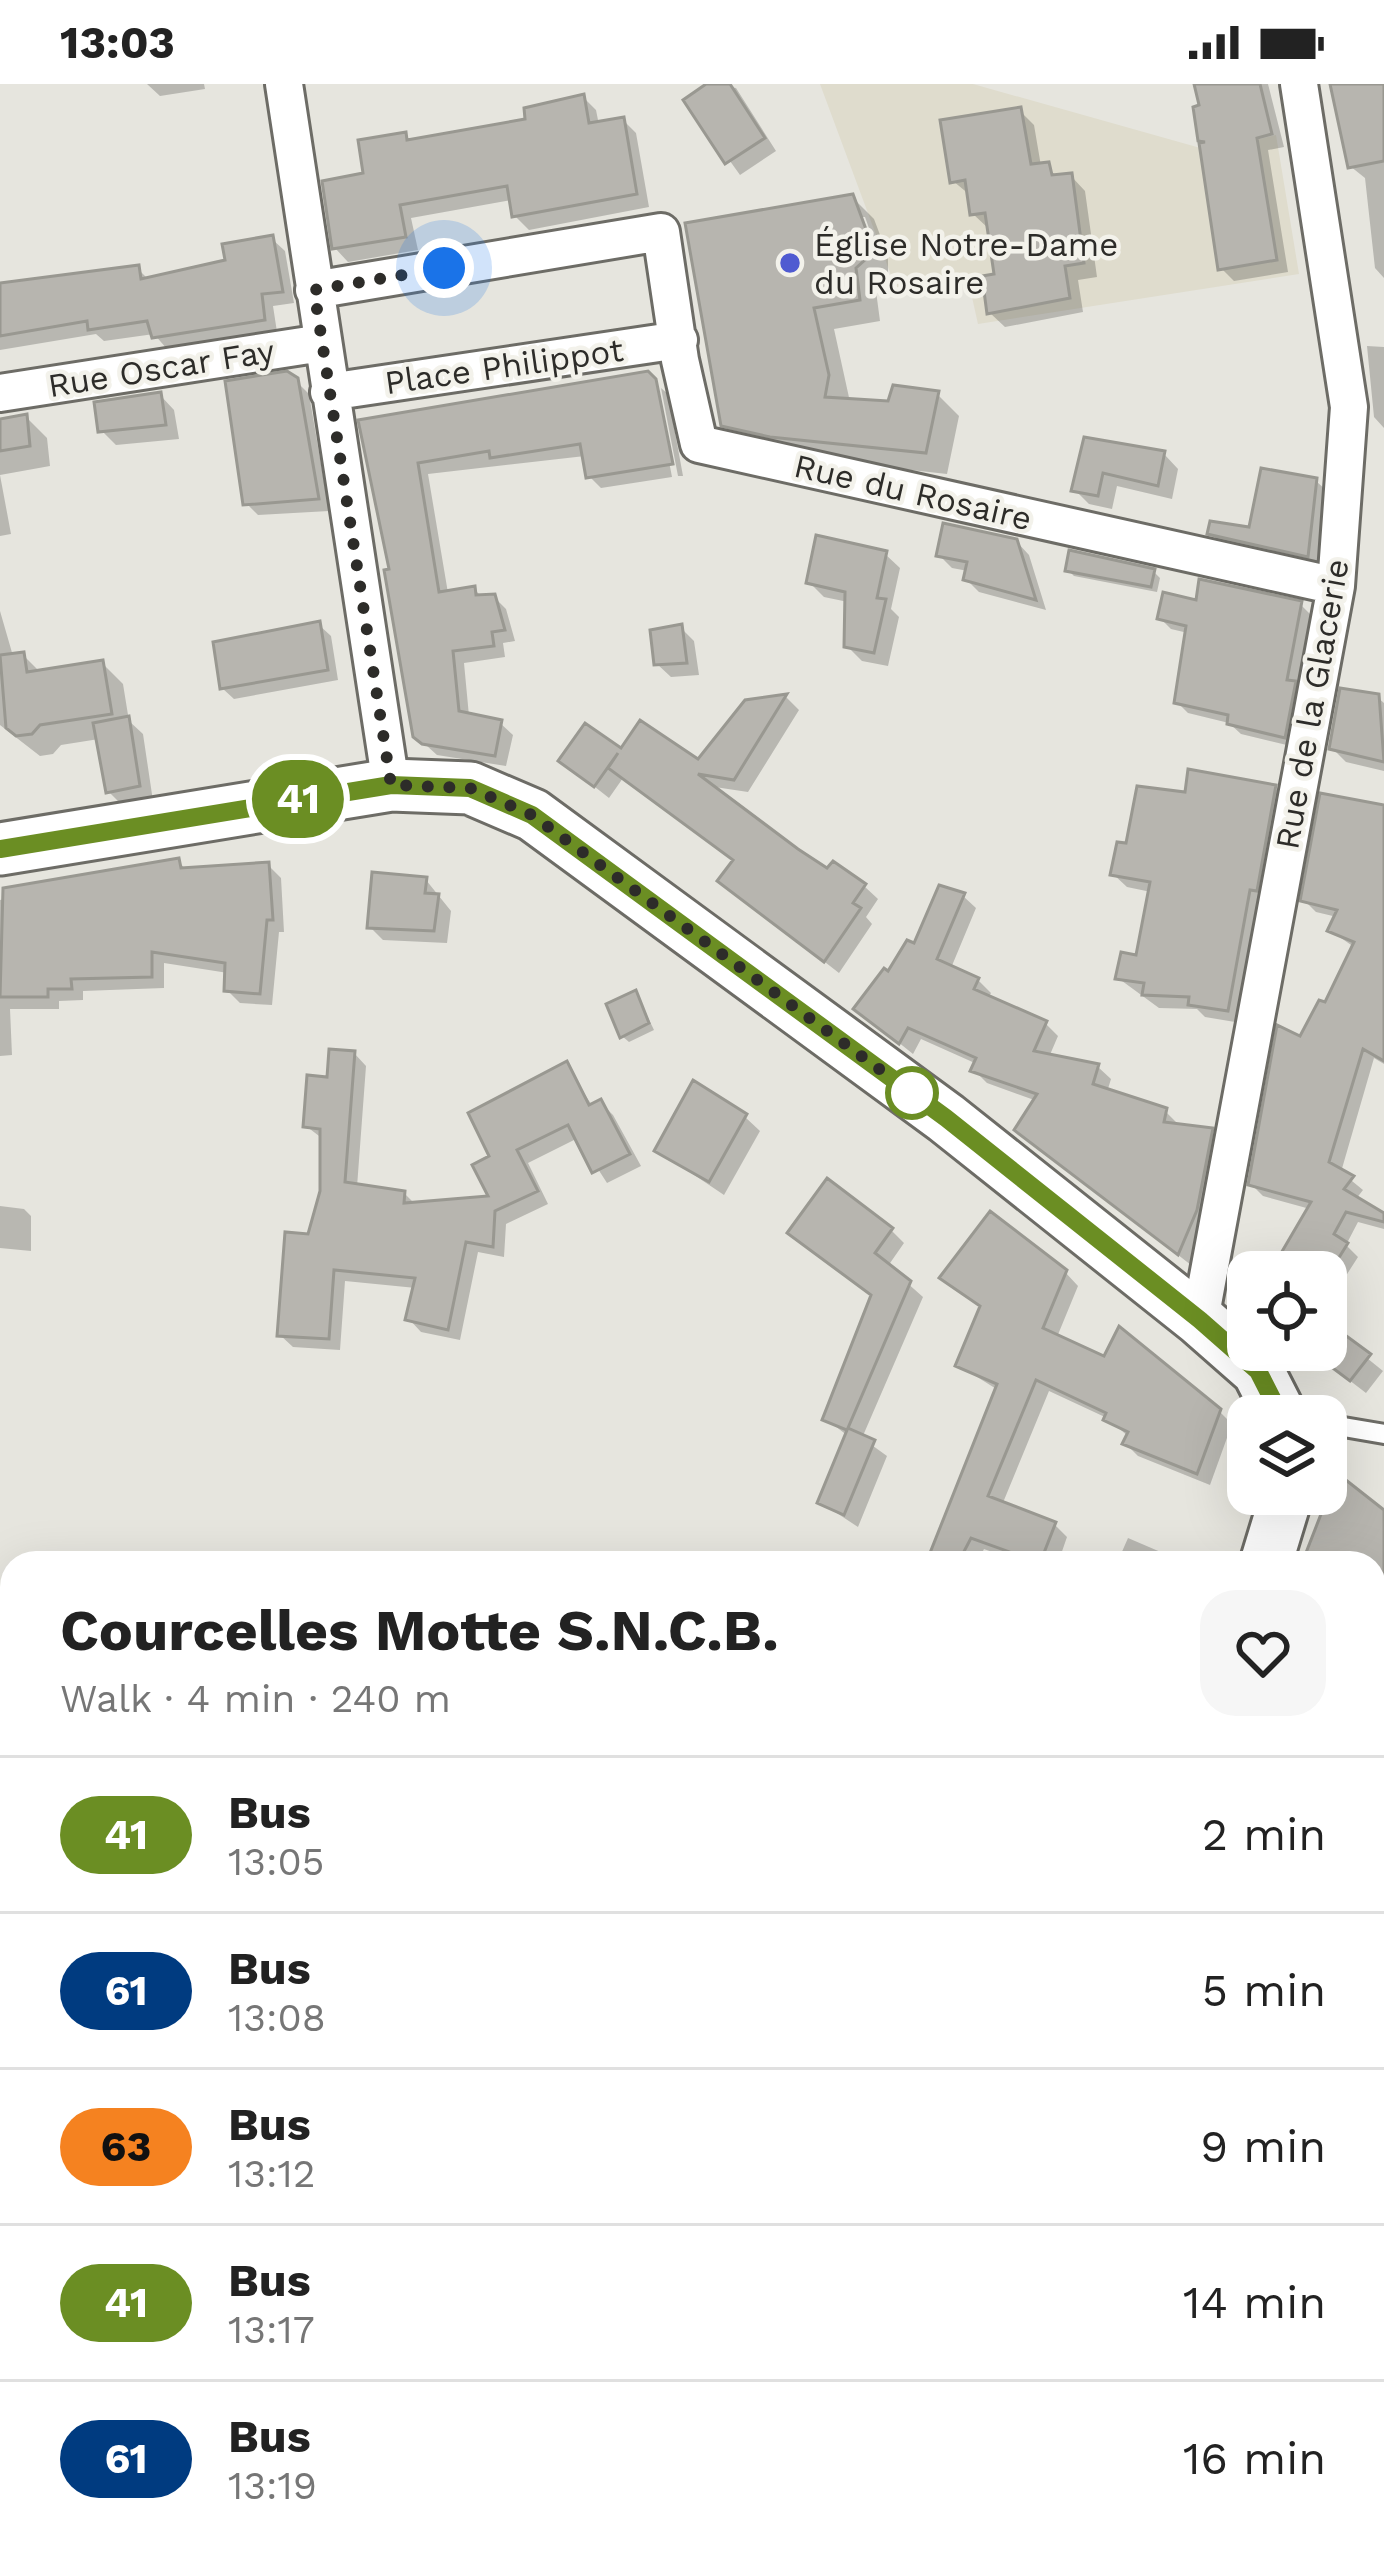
<!DOCTYPE html>
<html lang="en">
<head>
<meta charset="utf-8">
<style>
	body { margin:0; font-family:"Work Sans",sans-serif; background:#f6f6f6; color:#222; height:100vh; display:flex; flex-direction:column; font-size:45px; white-space:nowrap }
	* { box-sizing:border-box; margin:0 }
	p { font-size:39px; color:#767676 }
	.icon { flex:none; width:66px; height:66px; fill:none; stroke:currentColor; stroke-width:2; stroke-linecap:round; stroke-linejoin:round }
	.map { position:relative; flex:1; overflow:hidden }
	.sheet { position:absolute; left:0px; top:1467px; width:1386px; height:1008px; display:flex; flex-direction:column; background:#fff; border-radius:36px 36px 0 0; box-shadow:0 12px 48px #0002 }
	.sheet>* { flex:none }
	.badge { padding:0 24px; border-radius:39px; font-size:42px; line-height:78px }
	.tools { position:absolute; left:1227px; top:1167px; display:grid; gap:24px }
	.tools a { display:grid; place-items:center; width:120px; height:120px; border-radius:24px; background:#fff; box-shadow:0 12px 48px #0002; font-size:60px }
	.you { position:absolute; width:60px; height:60px; margin:-30px; border:9px solid #fff; border-radius:50%; background:#1a73e8; box-shadow:0 0 0 18px #1a73e833 }
	.map>.badge { position:absolute; translate:-50% -50%; box-shadow:0 0 0 6px #fff }
	.round { display:grid; place-items:center; flex:none; width:126px; height:126px; border-radius:36px; background:#f6f6f6 }
	.summary { display:flex; align-items:center; justify-content:space-between; height:204px; padding:0 60px }
	h1 { font-size:57px; font-weight:700; line-height:90px }
	ul { padding:0; list-style:none }
	li { display:flex; align-items:center; gap:36px; height:156px; padding:0 60px; border-top:3px solid #e0e0e0 }
	li div { flex:1 }
	li b { display:block; font-size:45px }
	li em { font-style:normal }
	li .badge { min-width:132px; font-weight:700; text-align:center }
	.status { display:flex; justify-content:space-between; align-items:center; height:84px; padding:0 60px; background:#fff; direction:ltr }
	.status svg { height:33px; fill:currentColor }
	.map>svg:first-child { display:block }
	.built { fill:#dfdccd }
	.green { fill:#b3beea }
	.shadow { fill:#0003; fill-rule:evenodd }
	.building { fill:#b7b5af; stroke:#999891; stroke-width:3 }
	.lines { fill:none; stroke-linecap:round; stroke-linejoin:round }
	.lane-casing { stroke:#6d6c66; stroke-width:24 }
	.street-casing { stroke:#6d6c66; stroke-width:42 }
	.secondary-casing { stroke:#6d6c66; stroke-width:57 }
	.lane { stroke:#fff; stroke-width:18 }
	.street { stroke:#fff; stroke-width:36 }
	.secondary { stroke:#fff; stroke-width:51 }
	.rail-casing { stroke:#504f4b; stroke-width:14 }
	.rail { stroke:#f3f2eb; stroke-width:9; stroke-dasharray:27; stroke-linecap:butt }
	.line-casing { stroke:#fff; stroke-width:27 }
	.line { stroke:#6b8e23; stroke-width:18 }
	.walk { stroke:#2d2c29; stroke-width:12; stroke-dasharray:0 21.6 }
	.poi-dot { fill:#505bd1; stroke:#f3f2eb; stroke-width:4.5 }
	.stop-dot { fill:#fff; stroke:#6b8e23; stroke-width:6 }
	.labels { text-anchor:middle; dominant-baseline:central; stroke-width:9; stroke-linejoin:round; paint-order:stroke }
	.poi-label { font-size:33px; fill:#2d2c29; stroke:#f3f2eb; text-anchor:start }
	.street-label { font-size:33px; fill:#2d2c29; stroke:#f3f2eb }
</style>
</head>
<body>
<div class="status"><b>13:03</b><svg viewBox="0 0 49 12"><path d="M0 12V9h3v3zM5 12V6h3v6zM10 12V3h3v9zM15 12V0h3v12zM26 1h20v11H26zM47 4h2v5h-2z"/></svg></div>
<div class="map">
<svg width="1384" height="2475" viewBox="0 0 1384 2475">
	<rect width="100%" height="100%" fill="#e6e5de"/>
	<path class="built" d="M820 0H973L1211 67 1276 51 1299 190 978 240 968 195 898 210Z"/>
	<path class="green" d="M1384 2279V2475H1302L1307 2463H1374V2303Z"/>
	<path class="shadow" d="M147 0H204L205 5 160 12Z
		M712 0 736 4 776 67 740 91 687 17Z
		M1200 0H1268L1284 63 1268 66 1288 188 1234 197 1221 184 1207 61 1196 22 1234 29Z
		M1332 0H1384V194L1375 184 1365 94 1350 82Z
		M583 13 596 26 599 41 623 36 636 49 649 123 529 146 515 132 512 116 411 134 418 166 348 178 335 164 366 91 405 51 411 58 529 37Z
		M1020 27 1034 41 1041 82 1060 93 1071 92 1085 107 1097 193 1078 196 1083 228 1005 243 990 229 998 192 988 144 973 130 970 111 953 97Z
		M852 113 874 135 888 172V196L876 207 880 237 834 245 850 318 890 320 937 310 959 332 947 390 794 373 746 363 723 340ZM858 133H865L875 161 869 163Z
		M272 155 285 167 294 219 273 222 277 248 167 265 154 250 104 257 96 250 0 266V203L138 185 149 196 228 179Z
		M1367 262 1384 263V344L1374 333Z
		M296 297 309 310 329 427 258 431 246 419Z
		M654 299 672 393 601 404 589 392 585 372 428 390 448 509 474 505 483 514 494 513 506 525 515 557 503 559 505 573 464 579 469 632 500 639 513 651 506 682 437 671 416 652 392 488 362 338Z
		M661 304 668 310 683 392H678Z
		M160 311 174 326 179 355 116 361 101 346Z
		M26 333 47 354 50 382 0 391 11 450 0 452V338Z
		M1086 357 1164 370 1178 385 1172 415 1117 402 1112 425 1089 420 1075 406Z
		M1316 397 1328 408 1318 482 1222 461 1211 449 1251 447Z
		M1016 457 1029 471 1046 526 979 508 966 495 968 487 952 484 939 471Z
		M885 470 900 484 891 525 899 533 888 582 862 577 847 562 848 518 824 513 809 498Z
		M1068 486 1153 487 1160 494 1157 508 1074 492Z
		M1198 519 1300 520 1311 531 1298 604 1305 611 1295 663 1241 650 1229 639 1188 629 1177 618 1188 549 1171 545 1160 534Z
		M0 527 13 572 23 571 41 589 102 579 123 600 129 637 143 650 153 717 124 723 109 708 99 655 61 661 53 670 40 672 0 641Z
		M319 541 331 552 338 596 234 615 222 604Z
		M681 544 694 557 699 591 671 593 657 580Z
		M786 613 799 626 748 708 708 702 828 788 864 802 878 815 866 833 872 840 839 889 721 797 735 778 623 694 609 714 562 677 586 643 622 668 698 679 747 618Z
		M1377 613 1384 619V687L1346 678 1332 664Z
		M1275 704 1288 717 1241 939 1205 933 1197 925 1159 924 1118 894 1139 874 1151 808 1127 803 1113 790 1128 763 1187 711Z
		M1384 728V980L1374 974 1341 1088 1363 1106 1356 1115 1384 1133V1145L1358 1138 1346 1161 1358 1173 1326 1223V1188H1273L1310 1125 1263 1112 1251 1100 1301 956 1327 922 1354 863 1331 847 1337 833 1316 828 1304 816Z
		M178 777 187 787 268 781 281 794 284 848H279L272 921 240 919 227 906 228 889 164 879V904L83 907V916L59 917V925H10L12 971 0 972V816Z
		M426 796 451 827 447 859 383 856 370 843Z
		M963 812 976 824 951 884 978 896 991 909 988 914 1045 939 1058 952 1049 973 1098 983 1111 995 1107 1008 1165 1027 1178 1040 1211 1047 1224 1060 1209 1140 1191 1181 1018 1046 1037 1017 987 999 974 986 977 980 921 955 913 970 857 925Z
		M636 909 654 946 629 958 622 952Z
		M354 969 366 982 357 1103 404 1109 416 1121 492 1115 493 1074 566 981 593 1023 601 1019 613 1031 641 1082 607 1099 578 1054 528 1079 548 1120 506 1140 504 1173 478 1168 460 1256 421 1248 409 1235 416 1204 345 1197 340 1266 293 1263 280 1251 323 1107V1055L306 1042 330 996Z
		M745 1033 760 1047 724 1111 657 1066Z
		M0 1122 24 1125 31 1132V1167L0 1164Z
		M891 1146 904 1159 888 1182 923 1213 862 1354 887 1372 858 1443 820 1418 848 1352 826 1335 873 1213 791 1149Z
		M1065 1188 1078 1202 1057 1253 1219 1327 1232 1340 1210 1401 1138 1372 1125 1359 1129 1353 1107 1334 1049 1307 1002 1421 1054 1440 1067 1453 1058 1479H1022L984 1465 977 1479H939L998 1306 958 1281 982 1224 943 1194Z
		M1326 1241 1383 1287 1366 1309 1310 1266H1326Z
		M1384 1429V1563L1374 1555V1479H1305Z
		M1128 1454 1163 1469 1168 1479H1117Z"/>
	<path class="building" d="M706 0H730L765 54 725 80 683 16Z
		M1194 0H1260L1272 50 1257 54 1277 176 1218 186 1199 59 1205 58 1198 57 1193 23 1199 21Z
		M1330 0H1384V77L1348 84Z
		M584 10 589 39 624 33 637 110 512 133 507 102 400 121 406 153 332 165 322 97 363 89 358 56 406 48 407 56 525 35 524 24Z
		M1021 23 1031 80 1049 78 1052 91 1072 89 1084 179 1065 182 1070 214 987 230 982 192 994 190 985 129 970 131 965 96 950 99 940 36Z
		M853 110 867 148V174L856 184 860 216 814 224 829 291 825 313 888 317 893 301 939 307 926 369 770 353 721 342 685 139Z
		M273 151 283 208 262 210 265 236 152 254 147 237 88 246 87 237 0 252V199L139 181 141 195 225 176 222 160Z
		M287 287 298 294 319 415 243 421 225 297Z
		M648 287 656 295 673 380 586 394 580 360 490 374 489 367 418 379 439 508 475 502 476 511 495 510 505 546 492 548 494 562 453 567 459 627 502 636 495 672 422 660 413 653 384 486 389 485 358 336Z
		M161 308 166 341 98 348 94 318Z
		M27 330 30 362 0 367V335Z
		M1084 353 1165 367 1158 402 1103 389 1098 412 1071 407Z
		M1261 384 1317 394 1308 473 1207 450 1210 437 1249 443Z
		M943 439 1017 455 1036 516 963 496 967 478 936 472Z
		M816 451 887 467 877 514 886 515 874 569 844 563 845 508 806 499Z
		M1069 466 1155 485 1151 503 1065 487Z
		M1199 495 1302 517 1287 596 1296 597 1285 654 1227 640 1228 631 1174 619 1186 542 1157 535 1163 508 1196 516Z
		M320 537 328 586 220 605 213 558Z
		M682 540 687 579 654 581 650 546Z
		M24 568 27 588 103 576 112 630 40 641 32 650 16 652 6 644 0 571Z
		M1340 604 1379 610 1384 678 1329 665Z
		M787 610 734 696 698 690 798 765 827 784 833 777 866 800 853 819 861 824 824 878 717 797 733 776 608 684 618 669 594 703 558 677 585 639 621 664 640 636 698 675 745 616Z
		M129 632 140 702 106 709 93 639Z
		M1188 685 1276 701 1257 807 1250 806 1228 927 1188 921 1189 913 1142 911 1144 899 1115 895 1121 868 1136 871 1150 798 1110 791 1117 758 1126 759 1137 702 1185 708Z
		M1320 709 1384 721V977L1363 965 1329 1078 1354 1092 1344 1105 1384 1129V1138L1346 1128 1334 1150 1348 1159 1330 1188H1270L1311 1118 1248 1101 1277 941 1300 952 1319 916 1325 918 1354 858 1327 847 1337 826 1300 817Z
		M179 774 181 784 269 778 273 836H267L260 910 224 907 225 879 152 868V893L71 895 72 905H48V913H0L3 804Z
		M372 788 427 793 425 809 439 810 434 847 367 844Z
		M939 801 965 809 937 875 979 894 974 905 1047 937 1034 967 1099 980 1093 1000 1167 1024 1164 1038 1213 1044 1197 1126 1178 1171 1014 1046 1037 1010 970 987 976 974 908 944 899 960 853 925 884 884 888 887 907 856 914 859Z
		M636 906 649 939 620 954 606 920Z
		M329 965 355 967 345 1098 405 1107 404 1119 488 1112 472 1081 489 1072 468 1029 567 977 589 1021 601 1015 630 1070 592 1089 568 1041 517 1066 538 1107 495 1127 493 1163 466 1158 448 1246 405 1236 415 1194 334 1186 329 1255 277 1252 285 1148 308 1150 320 1107V1045L303 1043 307 991 327 993Z
		M693 996 747 1030 709 1098 654 1067Z
		M827 1094 893 1144 875 1169 911 1197 848 1344 875 1356 844 1431 817 1419 847 1346 822 1336 871 1211 787 1149Z
		M990 1127 1067 1186 1043 1244 1104 1272 1119 1242 1221 1325 1197 1390 1122 1360 1128 1348 1103 1336 1106 1329 1036 1296 988 1412 1056 1438 1040 1479 971 1454 958 1479H926L997 1300 955 1282 980 1222 939 1194Z
		M1326 1237 1371 1270 1350 1297 1326 1279Z
		M1337 1389 1384 1426V1507L1374 1497V1479H1302Z"/>
	<g class="lines">
		<defs>
			<path id="lane" d="M1326 1340 1384 1350"/>
			<path id="street" d="M284 0 391 701
				M314 206 661 148 680 276 699 360 1336 502
				M329 308 679 256
				M0 309 322 259
				M1200 1236 1336 502 1349 323 1299 0"/>
			<path id="secondary" d="M0 765 391 701 470 704 533 731 946 1034 1200 1236 1258 1287 1281 1332
				M1266 1479 1287 1410
				M1374 1827 1384 1832"/>
		</defs>
		<use href="#lane" class="lane-casing"/>
		<use href="#street" class="street-casing"/>
		<use href="#secondary" class="secondary-casing"/>
		<use href="#lane" class="lane"/>
		<use href="#street" class="street"/>
		<use href="#secondary" class="secondary"/>
		<defs>
			<path id="rail" d="M1374 2026 1384 1996
				M1374 2087 1384 2056
				M1374 2168 1384 2140
				M1374 2222 1384 2194
				M1201 2475 1206 2463
				M1222 2475 1227 2463
				M1254 2475 1259 2463
				M1275 2475 1280 2463"/>
		</defs>
		<use href="#rail" class="rail-casing"/>
		<use href="#rail" class="rail"/>
	</g>
	<g class="lines">
		<defs>
			<path id="line" d="M0 765 391 701 470 704 532 731 946 1034 1200 1236 1258 1287 1281 1332"/>
		</defs>
		<use href="#line" class="line-casing"/>
		<use href="#line" class="line"/>
		<path class="walk" d="M444 184 314 206 391 701 470 704 532 731 912 1009"/>
	</g>
	<circle class="poi-dot" cx="790" cy="179" r="12"/>
	<circle class="stop-dot" cx="912" cy="1009" r="24"/>
	<g class="labels">
		<g class="poi-label">
			<text x="814" y="160">Église Notre-Dame<tspan x="814" dy="38">du Rosaire</tspan></text>
		</g>
		<g class="street-label">
			<text transform="translate(504 282) rotate(-8)">Place Philippot</text>
			<text transform="translate(161 284) rotate(-9)">Rue Oscar Fay</text>
			<text transform="translate(913 408) rotate(13)">Rue du Rosaire</text>
			<text transform="translate(1312 620) rotate(-80)">Rue de la Glacerie</text>
		</g>
	</g>
</svg>
<div class="tools">
<a><svg class="icon" aria-label="locate" viewBox="0 0 24 24"><circle cx="12" cy="12" r="6"/><path d="M12 2v4M12 18v4M2 12h4M18 12h4"/></svg></a>
<a><svg class="icon" aria-label="layers" viewBox="0 0 24 24"><path d="M12 4l9 5-9 5-9-5zM3 14l9 5 9-5"/></svg></a>
</div>
<div class="you" style="left:444px;top:184px"></div>
<b class="badge" style="left:298px;top:715px;background:#6b8e23;color:#fff">41</b>
<section class="sheet">
<div class="summary"><div><h1>Courcelles Motte S.N.C.B.</h1><p>Walk · 4 min · 240 m</p></div><a class="round"><svg class="icon" aria-label="heart" viewBox="0 0 24 24"><path d="M12 20l-8-8c-3-5 5-10 8-4 3-6 11-1 8 4z"/></svg></a></div>
<ul>
<li><span class="badge" style="background:#6b8e23;color:#fff">41</span><div><b>Bus</b><p>13:05</p></div><em>2 min</em></li>
<li><span class="badge" style="background:#003b80;color:#fff">61</span><div><b>Bus</b><p>13:08</p></div><em>5 min</em></li>
<li><span class="badge" style="background:#f58220;color:#111">63</span><div><b>Bus</b><p>13:12</p></div><em>9 min</em></li>
<li><span class="badge" style="background:#6b8e23;color:#fff">41</span><div><b>Bus</b><p>13:17</p></div><em>14 min</em></li>
<li><span class="badge" style="background:#003b80;color:#fff">61</span><div><b>Bus</b><p>13:19</p></div><em>16 min</em></li>
</ul>
</section>
</div>
</body>
</html>
